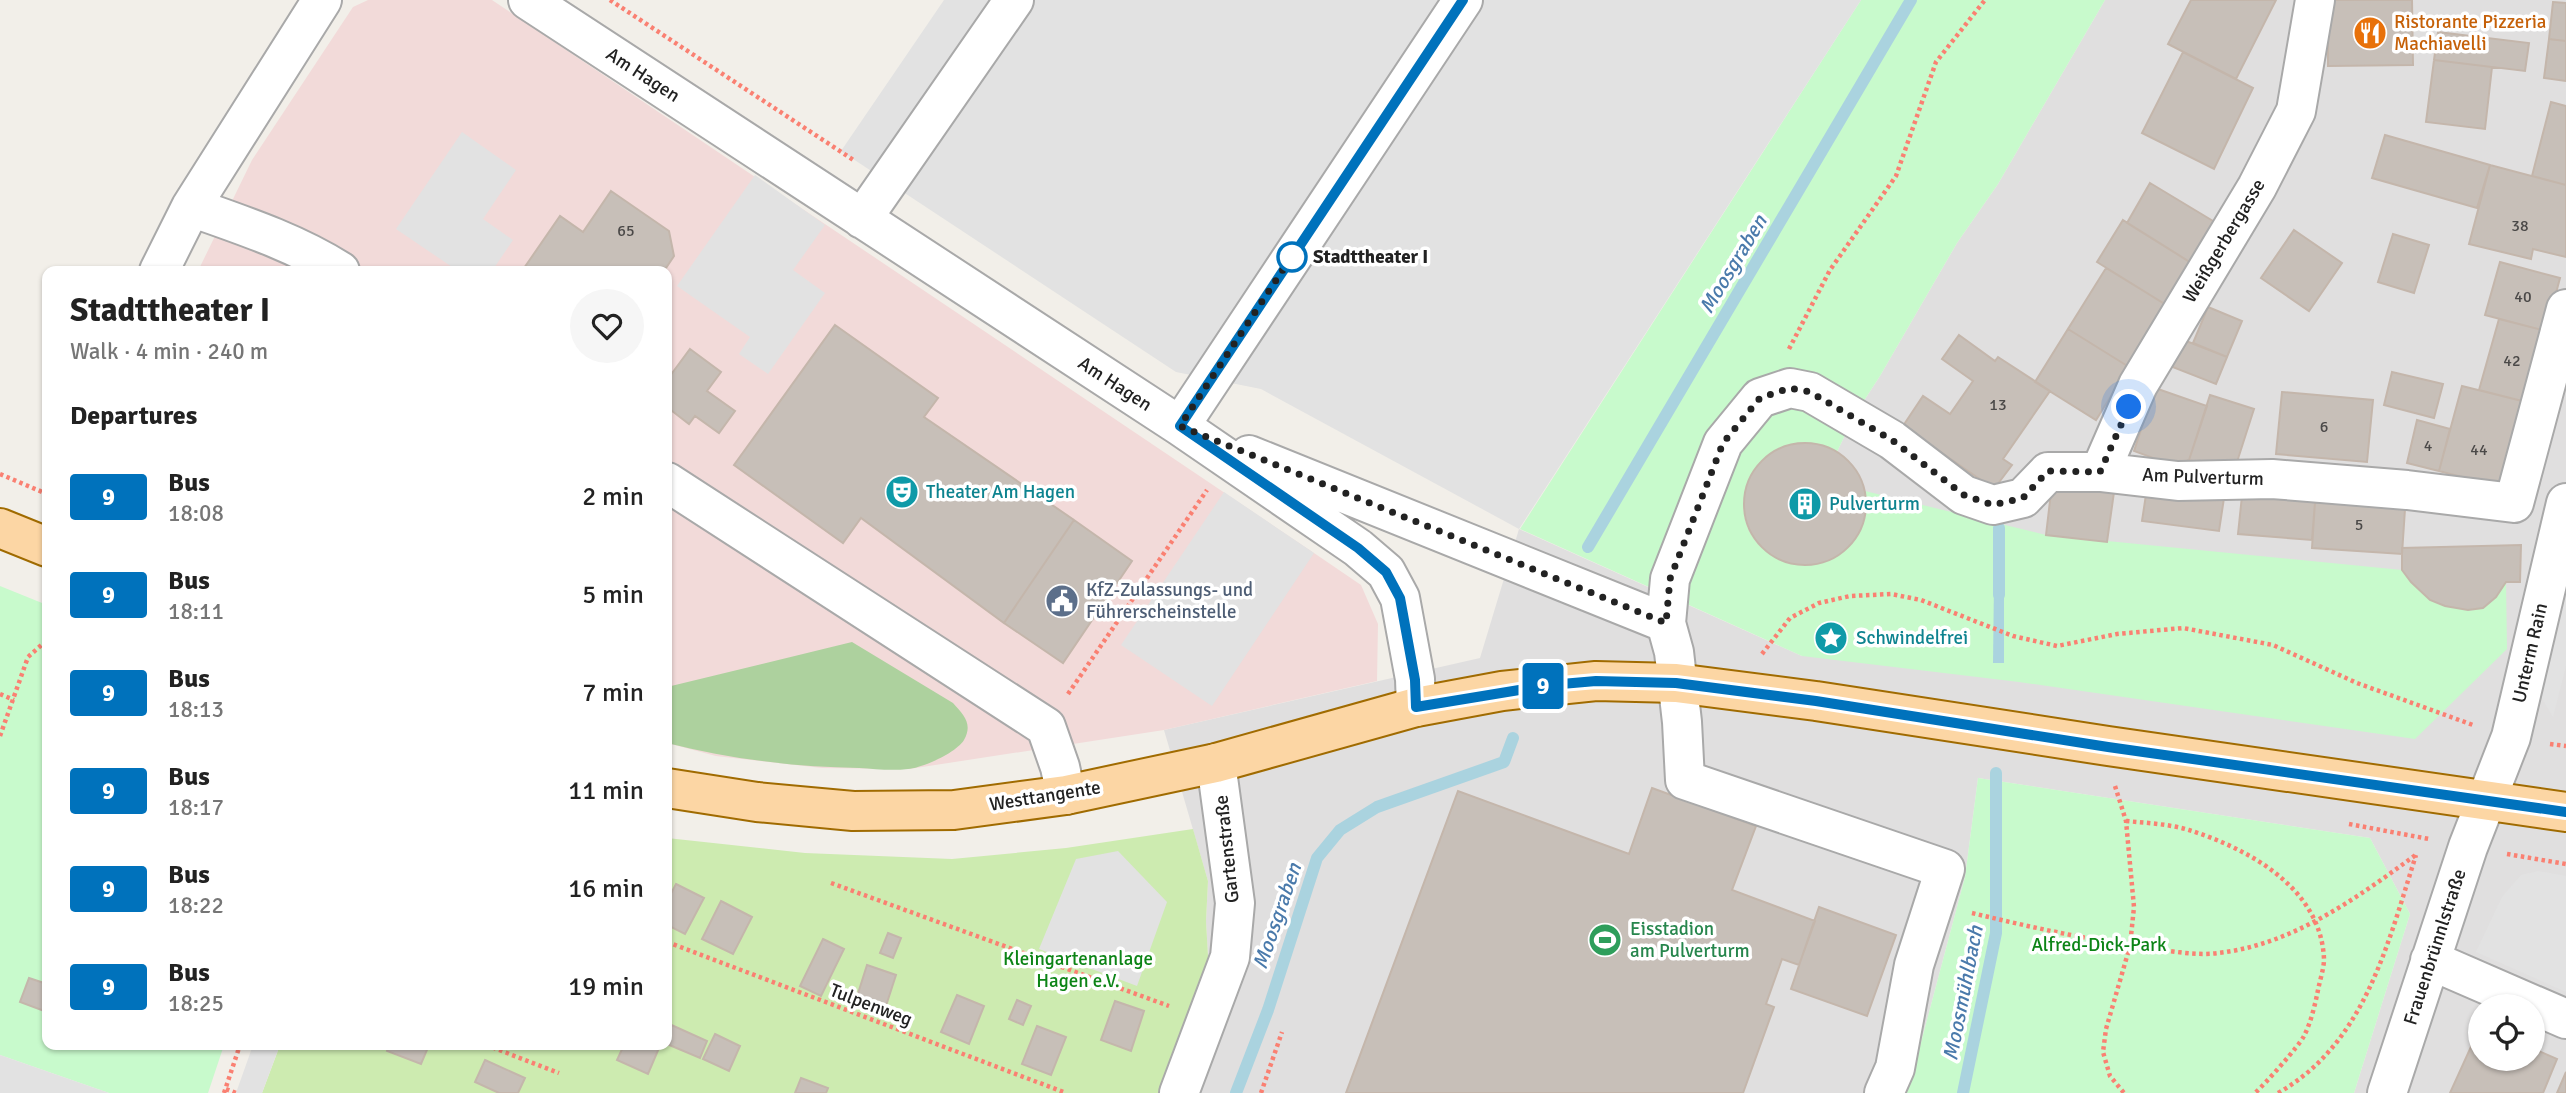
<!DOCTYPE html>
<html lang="en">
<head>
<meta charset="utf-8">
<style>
	body { margin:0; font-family:Signika,sans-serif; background:#f6f6f6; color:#222; height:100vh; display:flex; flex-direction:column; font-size:26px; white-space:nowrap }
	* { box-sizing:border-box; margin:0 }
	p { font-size:23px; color:#767676 }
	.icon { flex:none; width:38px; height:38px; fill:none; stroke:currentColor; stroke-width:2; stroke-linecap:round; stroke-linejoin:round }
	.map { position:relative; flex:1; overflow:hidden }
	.panel { position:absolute; left:42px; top:266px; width:630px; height:784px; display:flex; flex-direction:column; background:#fff; border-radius:14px; box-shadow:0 2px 5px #0004 }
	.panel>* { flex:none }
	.badge { padding:0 14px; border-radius:5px; font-size:24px; line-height:46px }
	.tools { position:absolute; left:2468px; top:994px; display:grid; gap:14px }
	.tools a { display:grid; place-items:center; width:77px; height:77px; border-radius:50%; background:#fff; box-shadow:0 2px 5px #0004; font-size:35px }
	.you { position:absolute; width:35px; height:35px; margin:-18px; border:5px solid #fff; border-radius:50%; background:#1a73e8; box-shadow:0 0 0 10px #1a73e833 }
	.map>.badge { position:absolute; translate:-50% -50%; box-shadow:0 0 0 4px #fff }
	h2 { padding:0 28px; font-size:26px; line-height:63px }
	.round { display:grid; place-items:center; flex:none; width:74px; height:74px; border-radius:37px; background:#f6f6f6 }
	.overview { display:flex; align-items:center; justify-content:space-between; height:119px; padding:0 28px }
	h1 { font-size:33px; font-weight:700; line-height:52px }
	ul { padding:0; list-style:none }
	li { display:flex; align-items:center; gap:21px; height:98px; padding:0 28px }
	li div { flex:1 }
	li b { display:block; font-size:26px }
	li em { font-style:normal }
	li .badge { min-width:77px; font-weight:700; text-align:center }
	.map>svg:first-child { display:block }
	.residential { fill:#e0dfdf; fill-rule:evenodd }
	.commercial { fill:#f2dad9 }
	.grass { fill:#cdebb0 }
	.forest { fill:#add19e }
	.park { fill:#c8facc }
	.parking { fill:#e2e2e2 }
	.water { fill:#aad3df }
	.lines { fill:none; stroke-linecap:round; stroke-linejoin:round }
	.stream { stroke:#aad3df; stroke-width:12 }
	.building { fill:#c7bfb8; stroke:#c4b6ab; stroke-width:2 }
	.minor-casing { stroke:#a9a9a9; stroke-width:42 }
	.major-casing { stroke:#a06b00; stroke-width:42 }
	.path { stroke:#fa8072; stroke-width:4.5; stroke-dasharray:3.5 3.5; stroke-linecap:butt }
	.minor { stroke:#fff; stroke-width:38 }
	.major { stroke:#fcd6a4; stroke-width:38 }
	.line-casing { stroke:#fff; stroke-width:16 }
	.line { stroke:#0072bc; stroke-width:10 }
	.walk { stroke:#222; stroke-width:7; stroke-dasharray:0 12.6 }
	.stop-dot { fill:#fff; stroke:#0072bc; stroke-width:3.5 }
	.labels { text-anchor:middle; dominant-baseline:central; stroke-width:7; stroke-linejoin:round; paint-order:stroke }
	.number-label { font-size:16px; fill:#4b4948 }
	.food-label { font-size:19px; fill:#c56008; stroke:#fff; text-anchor:start }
	.street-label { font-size:19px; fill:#222; stroke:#fff }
	.stop-label { font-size:19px; font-weight:bold; fill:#222; stroke:#fff; text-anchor:start }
	.culture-label { font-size:19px; fill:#0d838f; stroke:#fff; text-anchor:start }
	.service-label { font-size:19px; fill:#4e5e75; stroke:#fff; text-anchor:start }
	.leisure-label { font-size:19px; fill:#27864d; stroke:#fff; text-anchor:start }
	.park-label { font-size:19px; fill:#0c8416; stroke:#fff }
	.water-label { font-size:21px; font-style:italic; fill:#4a7aab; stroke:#fff }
</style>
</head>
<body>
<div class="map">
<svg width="2566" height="1093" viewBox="0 0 2566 1093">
	<rect width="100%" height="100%" fill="#f2efe9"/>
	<path class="residential" d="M2105 0H2566V1093H2354L2410 914 2370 838 1978 778 1965 877 1915 1065 1903 1093H1160L1209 973 1206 921 1208 881 1164 730 1480 658 1519 529 1802 656 1865 492 1856 471 1837 452 1854 416 1880 376 1957 243 1998 184ZM2480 1006H2532V1059H2480Z"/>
	<path class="commercial" d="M368 0H492L1314 553 1361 585 1378 624 1377 681 1164 730 909 769 822 768 716 756 667 743V271H198L252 160 353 7Z"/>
	<path class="grass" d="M1193 829 1208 881 1206 921 1209 973 1160 1093H262L280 1045H667V838L805 853 952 859 1066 848Z"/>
	<path class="forest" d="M852 642 953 703C964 715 973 724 964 740 956 753 922 768 908 769 892 771 875 769 859 768 794 767 730 759 667 743V687Z"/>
	<path class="park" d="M1861 0H2105L1998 184 1957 243 1880 376 1854 416 1837 452C1813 440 1789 440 1767 457 1755 467 1746 482 1744 498 1735 580 1871 593 1865 491L2046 535 2402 570C2417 592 2434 604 2461 609 2468 610 2477 610 2483 607 2493 602 2500 591 2506 582L2507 649 2415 739 2019 682 1802 656 1520 529Z
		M0 586 47 605V1045H224L208 1093H109L0 1055Z
		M1978 778 2370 838 2410 914 2354 1093H1903L1915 1065 1965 877Z"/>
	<path class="parking" d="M944 0H1861L1519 529 1261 389 1176 372 841 151Z
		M462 132 516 170 483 219 513 240 492 271H458L396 229Z
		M755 175 825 225 793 270 825 293 768 374 739 354 750 337 677 286Z
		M1224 492 1314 553 1212 706 1121 645Z
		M2566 544V666L2553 717 2535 687Z
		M1118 851 1167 902 1137 986 1039 949 1076 859Z
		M2538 871 2566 876V992L2476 952 2502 897 2521 875Z
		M253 1045H280L262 1093H236Z
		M0 1055 109 1093H0Z"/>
	<path class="water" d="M1994 580H2004V663H1993Z"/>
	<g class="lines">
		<path class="stream" d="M1588 547 1911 0
			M1999 595V528
			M1236 1093 1268 1010 1317 858 1340 830 1377 807 1504 762 1513 738
			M1963 1093 1996 933V773"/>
	</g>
	<path class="building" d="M2191 0H2276L2236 79 2168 44Z
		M2328 0H2412L2413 65 2328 66Z
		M2553 2 2566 3V41L2549 39Z
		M2438 32 2529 43 2525 71 2434 60Z
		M2549 39 2566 41V81L2544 78Z
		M2183 52 2253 88 2214 169 2142 133Z
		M2434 60 2492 67 2485 129 2426 122Z
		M2551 102 2566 106V185L2532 176Z
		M2385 135 2490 165 2477 208 2372 178Z
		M2490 165 2566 185V257L2533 249 2531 259 2469 244Z
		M2150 183 2218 224 2193 264 2127 223Z
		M611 191 669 231 674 256 664 271H522L560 216 583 232Z
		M2123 220 2193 264 2168 306 2097 262Z
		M2294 230 2342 263 2309 311 2261 278Z
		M2393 234 2429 245 2414 293 2378 282Z
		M2500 262 2560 278 2546 331 2485 315Z
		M2106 268 2168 306 2129 367 2068 329Z
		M2208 307 2242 321 2227 357 2193 343Z
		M2499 319 2546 331 2526 402 2479 390Z
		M835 325 938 398 924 417 1074 520 1004 623 861 518 843 543 734 465Z
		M2068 329 2129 367 2096 420 2035 382Z
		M1959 335 1995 361 1998 357 2050 391 2003 459 2012 465 1994 489 1903 426 1923 396 1950 414 1973 381 1942 359Z
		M2181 339 2227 357 2216 384 2170 366Z
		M690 349 721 372 707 391 735 411 719 433 695 416 689 424 667 407V380Z
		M2392 372 2443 384 2434 418 2384 405Z
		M2462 386 2526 402 2504 488 2439 471Z
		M2155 388 2207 406 2189 460 2172 465 2134 451Z
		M2282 392 2373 400 2367 462 2276 454Z
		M2210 395 2254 409 2237 462 2210 467 2189 460Z
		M2417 420 2450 429 2439 471 2407 463Z
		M1744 504a61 61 0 1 1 122 0a61 61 0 1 1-122 0Z
		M2052 484 2114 492 2107 542 2046 535Z
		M2147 488 2224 498 2219 531 2142 521Z
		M2242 496 2315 502 2312 540 2238 534Z
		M2315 502 2405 509 2402 554 2312 548Z
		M1074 520 1132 561 1063 663 1004 623Z
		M2521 545 2520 582H2506L2496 597 2483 608 2468 610 2445 606 2430 600 2411 582 2402 570V548Z
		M1652 788 1756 826 1732 890 1815 921 1799 965 1782 959 1766 1004 1774 1007 1743 1093H1346L1458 791 1629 854Z
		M676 884 704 898 685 934 667 925V901Z
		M721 901 752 917 733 954 702 939Z
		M1819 907 1896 935 1867 1016 1791 989Z
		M888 933 901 938 893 958 880 953Z
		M823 939 844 949 821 996 800 986Z
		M867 965 896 975 883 1015 854 1006Z
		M29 978 47 984V1012L20 1002Z
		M957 995 984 1006 969 1044 941 1032Z
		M1017 1000 1031 1006 1023 1025 1009 1019Z
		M1115 1001 1144 1011 1131 1051 1101 1040Z
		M667 1023 707 1041 700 1058 667 1044Z
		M1037 1026 1066 1037 1051 1075 1022 1064Z
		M2480 1027V1059H2532V1048L2557 1059 2543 1093H2450Z
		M715 1034 740 1046 729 1071 703 1059Z
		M389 1045H429L421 1064 387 1051Z
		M624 1045H652L659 1048 648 1074 617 1060Z
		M485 1060 525 1078 518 1093H499L475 1082Z
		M2566 1072V1093H2557Z
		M801 1078 828 1088 826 1093H795Z"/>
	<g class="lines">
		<defs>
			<path id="minor" d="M528 0 1180 426 1358 548 1386 572 1400 598 1415 679 1416 707
				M191 207C242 225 294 242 340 271
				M862 219 1014 0
				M159 271 191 207 322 0
				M1180 426 1463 0
				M1249 455 1666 623
				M2100 472 2138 385 2257 187 2296 111 2315 0
				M667 482 1046 727 1060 767 1066 795
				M2430 960 2566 1019
				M1179 1093 1230 957 1235 903 1216 763
				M1884 1093 1895 1068 1914 965 1945 869 1685 780 1682 722 1674 652 1666 623 1670 579 1723 443 1760 398 1790 388 1810 392 1892 440 1964 495 1993 505 2023 498 2048 472H2100L2178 481 2272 479 2407 490 2514 503 2566 309
				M2387 1093 2468 847 2511 737 2566 503"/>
			<path id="major" d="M0 528 47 547
				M667 788 757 802 853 811 954 810 1066 795 1216 763 1416 707 1502 691 1596 681 1676 683 1816 701 2108 746 2566 812"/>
		</defs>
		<use href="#minor" class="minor-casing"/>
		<use href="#major" class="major-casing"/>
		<path class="path" d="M610 0 855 161
			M1789 349 1830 270 1896 176 1936 62 1985 0
			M0 474 47 494
			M1762 654 1790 618 1819 603 1850 596 1891 594 1921 600 2013 636 2057 646 2117 634 2183 628 2273 645 2357 683 2473 725
			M0 694 14 700
			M1068 694 1207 490
			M0 736 28 657 47 640
			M2550 744 2566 746
			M2115 786 2126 821 2134 907 2130 946 2106 1029 2103 1052 2110 1076 2124 1093
			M2126 821C2147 823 2169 824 2189 830 2249 849 2321 888 2324 959 2324 968 2320 980 2318 990 2315 1005 2311 1022 2304 1036 2299 1046 2265 1084 2255 1093
			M2349 824 2429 839
			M2507 854 2566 864
			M831 883 1169 1006
			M1972 913C2030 927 2089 940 2149 948 2171 951 2196 956 2218 953 2293 945 2358 897 2417 854
			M667 942 1066 1093
			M486 1045 559 1073
			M226 1089 236 1093
			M224 1093 240 1045
			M1261 1093 1282 1032
			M2278 1093C2365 1044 2388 943 2416 855"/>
		<use href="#minor" class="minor"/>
		<use href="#major" class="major"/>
	</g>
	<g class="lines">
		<defs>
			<path id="line" d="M1463 0 1180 426 1358 548 1386 572 1400 598 1415 680 1416 707 1550 685 1596 681 1676 683 1816 701 2108 747 2566 812"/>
		</defs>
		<use href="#line" class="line-casing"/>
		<use href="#line" class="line"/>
		<path class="walk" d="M1292 257 1294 253 1180 426 1666 623 1670 579 1723 443 1760 398 1790 388 1810 392 1892 440 1964 495 1993 505 2023 498 2048 471 2100 472 2129 407"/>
	</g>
	<defs>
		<symbol id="restaurant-disc" viewBox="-11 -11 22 22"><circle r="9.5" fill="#e8710a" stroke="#fff"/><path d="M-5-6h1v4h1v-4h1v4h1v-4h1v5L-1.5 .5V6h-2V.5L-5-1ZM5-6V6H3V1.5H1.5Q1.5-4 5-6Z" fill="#fff"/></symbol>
		<symbol id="theatre-disc" viewBox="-11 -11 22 22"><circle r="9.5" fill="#0f9aa8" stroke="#fff"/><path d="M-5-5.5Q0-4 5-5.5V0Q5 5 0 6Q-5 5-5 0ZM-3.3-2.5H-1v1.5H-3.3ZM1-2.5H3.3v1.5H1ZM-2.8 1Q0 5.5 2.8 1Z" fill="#fff"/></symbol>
		<symbol id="building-disc" viewBox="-11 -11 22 22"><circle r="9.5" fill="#0f9aa8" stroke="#fff"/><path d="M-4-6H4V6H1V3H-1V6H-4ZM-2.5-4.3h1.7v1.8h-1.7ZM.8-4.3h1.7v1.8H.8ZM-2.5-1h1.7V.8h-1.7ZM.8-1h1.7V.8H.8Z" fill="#fff"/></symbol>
		<symbol id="civic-disc" viewBox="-11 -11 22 22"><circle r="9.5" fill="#5c6f8a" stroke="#fff"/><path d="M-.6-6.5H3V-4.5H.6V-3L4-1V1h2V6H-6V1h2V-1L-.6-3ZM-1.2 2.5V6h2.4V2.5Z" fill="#fff"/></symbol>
		<symbol id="sight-disc" viewBox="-11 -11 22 22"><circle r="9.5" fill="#0f9aa8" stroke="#fff"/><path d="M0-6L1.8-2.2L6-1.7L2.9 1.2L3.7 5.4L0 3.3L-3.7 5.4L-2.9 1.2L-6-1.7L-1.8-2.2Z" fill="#fff"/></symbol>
		<symbol id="stadium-disc" viewBox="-11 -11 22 22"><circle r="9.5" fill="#2e9e5b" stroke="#fff"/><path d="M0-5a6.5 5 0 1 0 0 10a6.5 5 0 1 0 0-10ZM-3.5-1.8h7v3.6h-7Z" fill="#fff"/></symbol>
	</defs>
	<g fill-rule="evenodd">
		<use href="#restaurant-disc" x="2351" y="14" width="38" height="38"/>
		<use href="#theatre-disc" x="883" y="473" width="38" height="38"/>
		<use href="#building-disc" x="1786" y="485" width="38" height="38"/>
		<use href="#civic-disc" x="1043" y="582" width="38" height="38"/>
		<use href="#sight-disc" x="1812" y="619" width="38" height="38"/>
		<use href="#stadium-disc" x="1586" y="921" width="38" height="38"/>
	</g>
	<circle class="stop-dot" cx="1292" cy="257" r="14"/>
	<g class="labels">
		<g class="number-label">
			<text x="2520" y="226">38</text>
			<text x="626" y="231">65</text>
			<text x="2523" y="297">40</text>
			<text x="2512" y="361">42</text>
			<text x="1998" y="405">13</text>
			<text x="2324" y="427">6</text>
			<text x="2428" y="446">4</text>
			<text x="2479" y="450">44</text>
			<text x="2359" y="525">5</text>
		</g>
		<g class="food-label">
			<text x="2394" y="22">Ristorante Pizzeria<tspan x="2394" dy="22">Machiavelli</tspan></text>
		</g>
		<g class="street-label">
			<text transform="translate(643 75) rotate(33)">Am Hagen</text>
			<text transform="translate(2224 241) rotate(-59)">Weißgerbergasse</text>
			<text transform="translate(1115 384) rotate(33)">Am Hagen</text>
			<text transform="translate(2203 477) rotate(2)">Am Pulverturm</text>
			<text transform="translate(2530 653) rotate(-77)">Unterm Rain</text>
			<text transform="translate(1045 796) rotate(-9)">Westtangente</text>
			<text transform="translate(1227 849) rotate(-96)">Gartenstraße</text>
			<text transform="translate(2435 947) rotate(-72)">Frauenbrünnlstraße</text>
			<text transform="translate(871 1005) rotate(21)">Tulpenweg</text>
		</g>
		<g class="stop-label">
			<text x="1313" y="257">Stadttheater I</text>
		</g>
		<g class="culture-label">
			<text x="926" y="492">Theater Am Hagen</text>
			<text x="1829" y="504">Pulverturm</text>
			<text x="1856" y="638">Schwindelfrei</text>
		</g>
		<g class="service-label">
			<text x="1086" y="590">KfZ-Zulassungs- und<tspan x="1086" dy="22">Führerscheinstelle</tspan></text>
		</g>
		<g class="leisure-label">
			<text x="1630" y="929">Eisstadion<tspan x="1630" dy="22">am Pulverturm</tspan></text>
		</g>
		<g class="park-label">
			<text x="2099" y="945">Alfred-Dick-Park</text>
			<text x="1078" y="959">Kleingartenanlage<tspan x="1078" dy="22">Hagen e.V.</tspan></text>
		</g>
		<g class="water-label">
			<text transform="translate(1733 264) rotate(-59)">Moosgraben</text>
			<text transform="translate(1277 916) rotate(-71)">Moosgraben</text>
			<text transform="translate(1963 993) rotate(-79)">Moosmühlbach</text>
		</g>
	</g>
</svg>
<div class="tools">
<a><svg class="icon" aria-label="locate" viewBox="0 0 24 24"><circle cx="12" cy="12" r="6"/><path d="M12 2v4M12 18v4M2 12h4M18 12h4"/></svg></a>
</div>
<div class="you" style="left:2129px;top:407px"></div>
<b class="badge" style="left:1543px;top:686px;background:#0072bc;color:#fff">9</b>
<section class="panel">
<div class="overview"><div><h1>Stadttheater I</h1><p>Walk · 4 min · 240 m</p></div><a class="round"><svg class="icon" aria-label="heart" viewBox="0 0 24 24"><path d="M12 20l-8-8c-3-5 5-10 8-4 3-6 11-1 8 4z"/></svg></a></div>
<h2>Departures</h2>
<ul>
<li><span class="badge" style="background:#0072bc;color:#fff">9</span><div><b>Bus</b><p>18:08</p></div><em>2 min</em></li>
<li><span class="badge" style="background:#0072bc;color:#fff">9</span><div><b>Bus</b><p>18:11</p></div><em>5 min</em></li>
<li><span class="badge" style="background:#0072bc;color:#fff">9</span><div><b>Bus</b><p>18:13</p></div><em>7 min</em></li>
<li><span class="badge" style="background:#0072bc;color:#fff">9</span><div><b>Bus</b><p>18:17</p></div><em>11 min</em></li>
<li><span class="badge" style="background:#0072bc;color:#fff">9</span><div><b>Bus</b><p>18:22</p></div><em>16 min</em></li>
<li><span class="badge" style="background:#0072bc;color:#fff">9</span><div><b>Bus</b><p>18:25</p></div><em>19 min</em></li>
</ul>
</section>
</div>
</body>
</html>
